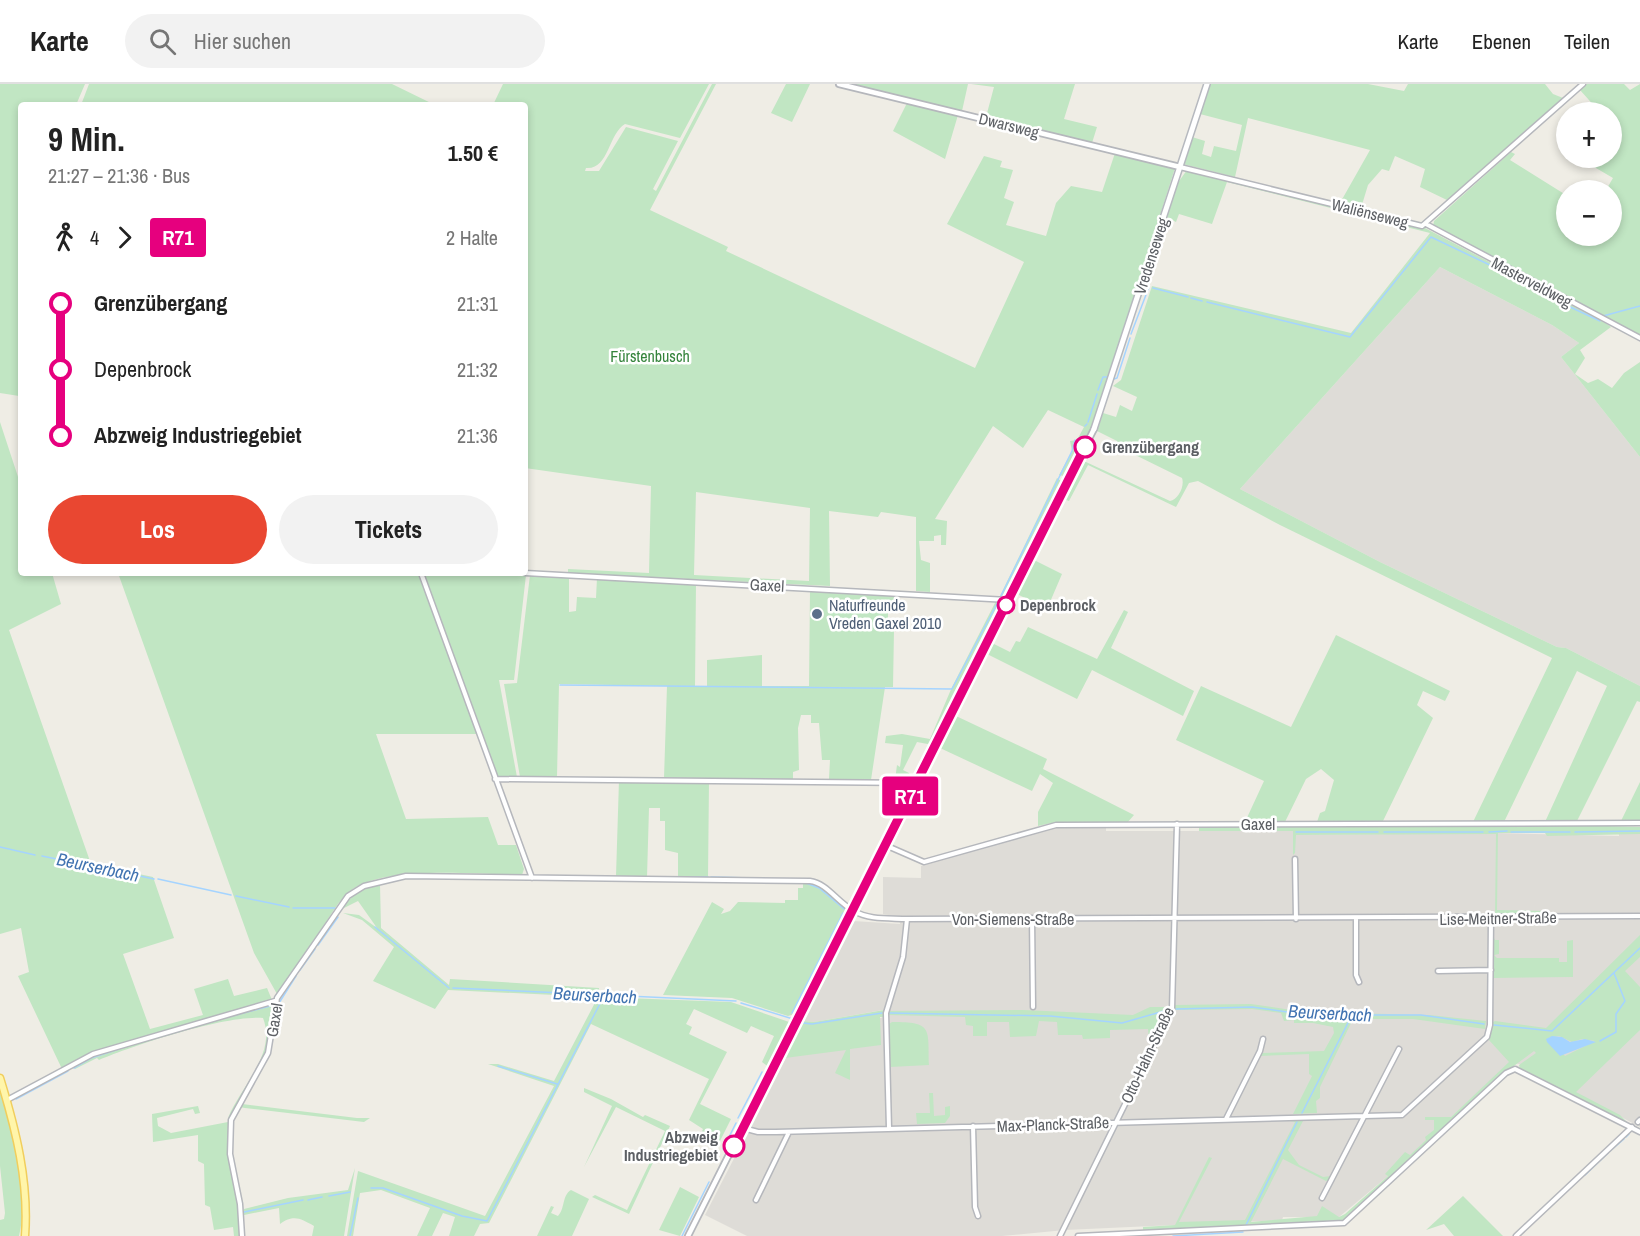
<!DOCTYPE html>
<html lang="de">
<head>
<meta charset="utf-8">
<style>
	body { margin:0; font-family:"Archivo Narrow",sans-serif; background:#f2f2f2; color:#222; height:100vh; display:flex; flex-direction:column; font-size:22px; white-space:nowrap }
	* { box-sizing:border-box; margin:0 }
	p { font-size:20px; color:#767676 }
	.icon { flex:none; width:33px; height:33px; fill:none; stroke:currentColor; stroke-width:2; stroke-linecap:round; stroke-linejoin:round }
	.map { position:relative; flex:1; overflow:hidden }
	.details { position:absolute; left:18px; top:18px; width:510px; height:474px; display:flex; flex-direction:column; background:#fff; border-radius:6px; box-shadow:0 3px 9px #0003 }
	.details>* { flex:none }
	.badge { padding:0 12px; border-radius:4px; font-size:21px; line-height:39px }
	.fabs { position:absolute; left:1556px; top:18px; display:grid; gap:12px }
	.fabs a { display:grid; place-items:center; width:66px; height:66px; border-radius:50%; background:#fff; box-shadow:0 3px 9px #0003; font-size:30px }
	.map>.badge { position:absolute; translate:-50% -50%; box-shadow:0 0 0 3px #fff }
	.legs { display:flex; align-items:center; gap:9px; height:66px; padding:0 30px; font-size:20px }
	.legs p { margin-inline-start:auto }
	.headline { display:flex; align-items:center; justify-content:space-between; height:102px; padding:0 30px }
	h1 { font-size:33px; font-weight:700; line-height:45px }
	.primary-button { display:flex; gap:12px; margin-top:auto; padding:12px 30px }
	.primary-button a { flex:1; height:69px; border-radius:36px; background:#e94731; color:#fff; font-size:24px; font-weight:700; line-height:69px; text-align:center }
	.primary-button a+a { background:#f2f2f2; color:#222 }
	ul { padding:0 30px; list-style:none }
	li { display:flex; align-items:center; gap:21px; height:66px; font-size:22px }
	li i { display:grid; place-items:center; width:9px; height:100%; margin:0 8px; background:currentColor }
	li i::after { content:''; width:15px; height:15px; margin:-8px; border:4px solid; border-radius:50%; background:#fff }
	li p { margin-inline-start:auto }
	li:first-child i { background:linear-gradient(#0000 50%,currentColor 0) }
	li:last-child i { background:linear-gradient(currentColor 50%,#0000 0) }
	header { display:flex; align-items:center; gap:36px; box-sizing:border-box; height:84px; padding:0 30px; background:#fff; border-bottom:2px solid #e0e0e0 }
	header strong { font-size:28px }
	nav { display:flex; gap:33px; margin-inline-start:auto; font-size:21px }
	.search { width:420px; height:54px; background:#f2f2f2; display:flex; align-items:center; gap:15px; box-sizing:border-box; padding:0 21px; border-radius:33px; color:#767676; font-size:22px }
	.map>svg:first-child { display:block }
	.industrial { fill:#dedcd7 }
	.green { fill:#c1e6c3; fill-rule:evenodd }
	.water { fill:#a5d4ff }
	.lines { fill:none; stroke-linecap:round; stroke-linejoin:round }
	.stream { stroke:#a5d4ff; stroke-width:1.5 }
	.minor-casing { stroke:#b5b7bc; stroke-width:7 }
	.tertiary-casing { stroke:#b5b7bc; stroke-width:8 }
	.secondary-casing { stroke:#b6b9bf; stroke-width:8 }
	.primary-casing { stroke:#f1ce5c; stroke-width:9 }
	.minor { stroke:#fff; stroke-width:4 }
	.tertiary { stroke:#fff; stroke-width:4.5 }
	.secondary { stroke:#fff; stroke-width:5 }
	.primary { stroke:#fff5aa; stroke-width:6 }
	.line-1-casing { stroke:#fff; stroke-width:14 }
	.line-1 { stroke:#e6007e; stroke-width:9 }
	.stop-1-dot { fill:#fff; stroke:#e6007e; stroke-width:3 }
	.service-dot { fill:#5c6f8a; stroke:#fff; stroke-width:2 }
	.labels { text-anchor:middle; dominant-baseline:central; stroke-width:5; stroke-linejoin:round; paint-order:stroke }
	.street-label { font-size:16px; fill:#5d6065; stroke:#fff }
	.park-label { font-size:16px; fill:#35843c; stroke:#fff }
	.stop-label { font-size:16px; font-weight:bold; fill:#5d6065; stroke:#fff; text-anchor:start }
	.service-label { font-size:16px; fill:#4e5e75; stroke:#fff; text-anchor:start }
	.water-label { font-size:18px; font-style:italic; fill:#4173b1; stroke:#fff }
</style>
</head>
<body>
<header>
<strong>Karte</strong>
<div class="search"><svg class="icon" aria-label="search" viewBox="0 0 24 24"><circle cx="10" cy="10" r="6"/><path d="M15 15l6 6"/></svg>Hier suchen</div>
<nav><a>Karte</a><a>Ebenen</a><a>Teilen</a></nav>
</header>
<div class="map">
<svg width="1640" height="1152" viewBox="0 0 1640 1152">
	<rect width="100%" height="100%" fill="#efede5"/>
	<path class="industrial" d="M1440 183 1552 241 1579 259 1561 273 1640 373V602L1566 564 1557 563 1380 478 1240 405Z
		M1106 742V747H1293V751L1497 749 1619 752V750H1640V1043L1523 981 1510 978 1388 1092 1339 1133H1283L1282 1136 1065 1146 1002 1152H747L705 1131 786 973 883 933V926L814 938 803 937 853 837 900 840 899 833 883 830V793L921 794V782L1046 744Z"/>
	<path class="green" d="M0 0H85L76 21H21V316L19 312 0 309Z
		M89 0H392L435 21H81Z
		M503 0H709L680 54 625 40C608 50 609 86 586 84L585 87H599L626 43 678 57 653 105 656 107 712 0H716L650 126 728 163 726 167 975 284 1024 178 947 140 984 72 1002 77 1000 83 1013 86 1004 114 1014 118 1006 141 1046 152 1056 119 1071 102 1102 108 1115 69 1175 84 1093 344 1081 362 1083 364 1068 393 1059 391 1072 367 1070 357 1077 356 1084 343 1048 326 1023 364 993 342 935 435 947 437 946 461H941V451L934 452V457H919L921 476 930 479V508L916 507V433L881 428 878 433 829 427 830 502 568 489V485L649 489 651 402 525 384V21H493ZM696 408 810 424 809 497 694 491Z
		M786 0H810L792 38 771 29Z
		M852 0H968L962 27Z
		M971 0H1075L1064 35 1097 43 1092 59 986 33 994 3Z
		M1210 0H1368L1404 7 1408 0H1545L1553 10 1563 14 1449 117 1420 103 1425 85 1395 72 1389 87 1382 85 1368 101 1361 124 1340 119 1370 66 1248 34 1235 93 1183 80 1192 53 1205 57 1202 70 1211 73 1214 62 1236 67 1242 41 1200 30Z
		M1587 0H1624L1630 6 1640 0V250L1635 251 1433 142 1434 137 1511 68 1515 70 1510 76 1566 111V152H1611V106H1606L1613 94 1584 77 1586 74H1611V28H1594L1597 25 1580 6Z
		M907 19 958 31 945 75 893 47Z
		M1187 86 1425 144 1607 240 1611 243 1580 266 1585 274 1575 290 1588 299 1598 295 1612 304 1624 289 1640 278V373L1561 273 1579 259 1552 241 1440 183 1240 405 1380 478 1557 563 1566 564 1640 602V618L1637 617 1576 739 1545 738 1607 602 1577 587 1504 738H1473L1552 574 1280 441 1198 397 1189 399 1176 423 1088 381 1069 417 1064 415 1083 378H1086L1170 417C1178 416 1185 402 1182 394L1117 362V357L1097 347 1103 329 1116 333 1120 321 1132 327 1137 313 1113 302 1121 296 1152 202 1351 249 1430 149 1227 98 1212 140 1179 130 1176 138 1167 133 1177 100Z
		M0 338 21 402V489H52L61 520 9 546 91 780 153 793 174 854 123 870 150 945 203 931 194 905 228 895 234 912 267 904 272 916 105 964 87 970 62 985 18 892 29 888 21 844 0 850Z
		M1057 394 1064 399 1007 512H1000Z
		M1034 476 1062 490 1047 525 1017 510Z
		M118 489H419L477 650H376L406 735 488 733 498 761H516L524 785 522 791C478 791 383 780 349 808 339 816 331 831 324 841 308 864 293 887 277 910L254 869Z
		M423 489 526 491 514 596H499L517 693H496Z
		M530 491 569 492V528L576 527 577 513 596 514 597 494 696 499 695 603H707V576L762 571V602H809L810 507 894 511V528H888V545L894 546 893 603H885L871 696 829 695 830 676H822L819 639H811V631H801L798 644 799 686 793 688V695L664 694 667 602 559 600 557 693H520L504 600 517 599Z
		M996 517H1004L933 661 917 658 903 686 909 689 911 696H895L897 681 900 683 903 661 885 659 886 652 902 650 930 655 952 603Z
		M1124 526 1128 528 1111 564 1194 607 1183 632 1092 586 1077 615 987 570 992 559 1010 568 1016 557 1020 558 1028 543 1097 575Z
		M1336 551 1450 607 1445 617 1423 607 1417 621 1433 634 1383 737 1317 738 1320 729 1325 727 1334 696 1321 685 1306 695 1285 738H1245L1264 697 1176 656 1201 602 1291 643Z
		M956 632 1047 675 1043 685 1134 731 1127 739H1051L1038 742V728L1053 699 1040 690 1032 707 940 664Z
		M619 696 709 697 708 793H678V769L665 766V737H660V724H649L647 793 616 792Z
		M1640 698V738L1620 739Z
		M1573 741 1640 743V750L1547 752 1545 749H1498L1497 826 1547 827V830L1495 831 1496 750 1296 751 1295 769 1293 771V747H1199V742Z
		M803 798 822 802 848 827 798 929 788 932 732 914 663 911 712 818 724 825 721 830 730 827 738 818 785 819V816H798V804H803Z
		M380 800 381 844 449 901 450 895 599 904V913L731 918 792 939 770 984 762 978 774 952 751 942 747 949 694 925 686 940 692 943 689 950 727 968 700 1020 731 1035 716 1065 698 1057 703 1045 689 1036 709 995 591 940 489 1139 480 1140 474 1152H449L455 1133 443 1129 432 1152H417L430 1124 381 1106 360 1109 353 1152H347L358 1087 485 1132 554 1002 488 980H498L554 997 598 913 448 906 435 925 373 897 394 863 362 836 343 829 359 831 377 844 358 817 342 825C352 810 363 804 380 800Z
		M1640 851V873L1625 887 1640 903V946L1576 1008 1620 1031 1630 1041 1520 985 1519 981 1536 969 1534 967 1507 987 1346 1136 1143 1146V1143L1175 1141 1209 1073 1212 1074 1179 1138 1245 1136 1295 1038 1286 1036H1317L1303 1037 1288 1066 1299 1081 1323 1093 1331 1092 1337 1080 1338 1082 1332 1095 1326 1097 1283 1075 1251 1138 1317 1132 1322 1122 1339 1133 1345 1130 1388 1092 1385 1090 1405 1068 1410 1071 1426 1056 1425 1053 1434 1046V1036H1425V1033H1451L1509 978 1488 955 1491 939 1495 937 1546 944ZM1559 952 1572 958 1582 955 1595 957 1565 972 1548 954Z
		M1494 854 1495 856H1499V870L1494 871 1497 874H1559V878H1567V857L1573 856V893L1492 894Z
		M269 920 273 922V928L267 968 230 1033 228 1034C241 1002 277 970 263 934 225 931 135 961 99 976L97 974 75 985 72 982 91 972Z
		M1251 920 1305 928 1429 931 1486 937 1485 945 1413 935H1353L1320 1003V1014L1316 1017 1317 1029 1293 1030 1312 992 1309 990V970L1260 972 1262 969 1324 967 1334 949 1333 943 1313 939H1294V936L1284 937 1281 929 1252 925 1176 926 1168 940 1167 938 1175 921Z
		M1150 923H1166L1149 959 1148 945 1110 946V954L1083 955 1082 951H1058L1057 938 1039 937 1036 952 1010 953 1009 938H987V952H973V942L966 941 965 933 888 931 890 927 1023 926 1133 931Z
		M884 926 883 933H880L881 961 850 965V996L835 989 846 966 785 974 803 937 814 938Z
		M892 938C933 938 928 944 929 981L890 983 889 940Z
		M584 1004 611 1015 643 1033 645 1031 670 1042 629 1130 592 1113 595 1111 627 1126 665 1047 616 1023 584 1083 612 1022 584 1008Z
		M0 1008C14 1051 30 1106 19 1152H0V1136L4 1135 5 1129 0 1082Z
		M929 1009H933L934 1032 945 1031V1023L950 1022V1032L945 1039 917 1040 916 1029H930Z
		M242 1020 357 1034H370L364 1038 245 1024 239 1023Z
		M198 1022 200 1029 195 1030 193 1025 157 1034 158 1042 171 1049 228 1038 231 1086 239 1119 241 1152H234L233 1143 214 1146 210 1123 205 1121 204 1080 198 1077V1051L153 1058 152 1030Z
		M355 1084 344 1152H312L314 1142C301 1135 294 1130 280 1140L279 1124 244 1131V1125L288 1114 348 1106Z
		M680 1103 699 1113 680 1152 659 1146Z
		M571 1106 589 1115 572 1152H537L551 1122 554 1123 551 1129 558 1132C565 1125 562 1111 571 1106Z
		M1463 1112 1503 1152H1454L1444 1140 1426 1146Z"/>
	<path class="water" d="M1552 952 1562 953 1570 958 1585 955 1596 958 1560 972 1547 958 1546 955Z"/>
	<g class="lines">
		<path class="stream" d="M1500 187 1564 220
			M1153 204 1188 213
			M1191 214 1202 217
			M1207 218 1350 253 1431 153 1494 183
			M1568 222 1600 237
			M1603 232 1640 222
			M1131 250 1149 203
			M1114 295 1117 294 1130 254
			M1098 306 1103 293H1108
			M1088 338 1097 310
			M1085 342 1087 340
			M560 601 952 605 998 518 1072 367 1075 356
			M1296 748H1378
			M1384 748H1483
			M1489 748 1507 747
			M1511 748H1570
			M1575 748 1640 747
			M0 763 35 771
			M42 772 154 795
			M682 793H708
			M711 793 752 794
			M158 795 231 811
			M806 799 819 804 844 825
			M236 812 289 823
			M293 824H335
			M375 843 449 904
			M318 861 338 833
			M300 886 315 865
			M453 904 736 917
			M279 919 296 892
			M741 919 793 935
			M1176 925 1252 923 1308 931H1421L1484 940
			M792 929 843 829
			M890 929 1050 932 1122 939 1164 927
			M803 939 812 940 882 929
			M201 940 270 922
			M1494 941 1552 947 1640 864
			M1600 957 1616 948V930L1625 917 1614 889
			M777 966 789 939
			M498 982 557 1000
			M74 984 91 974 128 962
			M16 1015 68 987
			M1302 1029 1352 931
			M738 1034 762 988
			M1637 1048 1640 1050
			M1626 1053 1629 1050
			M723 1065 736 1039
			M1610 1067 1624 1055
			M1585 1091 1608 1069
			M371 1104H383L462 1132 487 1137 605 910
			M329 1112 350 1108
			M308 1116 322 1113
			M244 1128 303 1116
			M1246 1141 1297 1038
			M350 1152 358 1114
			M682 1152 709 1098
			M1173 1152 1243 1148"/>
		<defs>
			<path id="minor" d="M1180 83 1422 142 1583 0
				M1426 140 1640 254
				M421 489 532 794
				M525 489 1008 516
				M495 695 916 699
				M885 761 924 778 1056 741 1640 739
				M1295 775 1296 835
				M1032 834 1033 923
				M1356 835V891L1359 898
				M1438 887 1491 886
				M7 1016 93 970 275 917
				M1226 1035 1260 967 1263 955
				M1638 1038 1640 1036
				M973 1042 975 1123 978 1132
				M743 1044 758 1048H776L1402 1031 1487 953 1490 941 1491 835
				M889 1044 886 929 903 873 907 835
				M1322 1114 1399 965
				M756 1116 789 1048
				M242 1152 240 1120 230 1070 231 1036 268 969 277 914 348 812 364 802 406 792 810 797C827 799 838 819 854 827 869 836 889 834 907 835L1640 832
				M1060 1152 1172 925 1177 740
				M1078 1152 1344 1139 1506 989 1515 985 1640 1048
				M1516 1152 1632 1043"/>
			<path id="tertiary" d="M839 0 1180 83
				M688 1152 1094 345"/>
			<path id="secondary" d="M1094 345 1207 0"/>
			<path id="primary" d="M0 994C16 1046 29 1098 25 1152"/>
		</defs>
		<use href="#minor" class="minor-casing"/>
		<use href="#tertiary" class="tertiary-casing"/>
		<use href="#secondary" class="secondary-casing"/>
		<use href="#primary" class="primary-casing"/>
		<use href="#minor" class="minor"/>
		<use href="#tertiary" class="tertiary"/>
		<use href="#secondary" class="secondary"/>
		<use href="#primary" class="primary"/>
	</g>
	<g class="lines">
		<defs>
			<path id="line-1" d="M734 1062 1085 363"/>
		</defs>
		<use href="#line-1" class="line-1-casing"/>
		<use href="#line-1" class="line-1"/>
	</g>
	<g class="stop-1-dot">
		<circle cx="1085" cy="363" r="10"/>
		<circle cx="1006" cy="521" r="8"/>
		<circle cx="734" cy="1062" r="10"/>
	</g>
	<circle class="service-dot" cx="817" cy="530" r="6"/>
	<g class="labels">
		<g class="street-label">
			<text transform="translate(1009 41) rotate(14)">Dwarsweg</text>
			<text transform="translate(1370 129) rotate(14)">Waliënseweg</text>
			<text transform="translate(1151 172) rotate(-72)">Vredenseweg</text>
			<text transform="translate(1532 198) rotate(28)">Masterveldweg</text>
			<text transform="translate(767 501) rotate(3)">Gaxel</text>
			<text x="1258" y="740">Gaxel</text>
			<text transform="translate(1498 834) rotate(-1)">Lise-Meitner-Straße</text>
			<text x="1013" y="835">Von-Siemens-Straße</text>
			<text transform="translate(274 936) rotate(-81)">Gaxel</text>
			<text transform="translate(1147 971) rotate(-65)">Otto-Hahn-Straße</text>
			<text transform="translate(1053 1040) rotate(-2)">Max-Planck-Straße</text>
		</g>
		<g class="park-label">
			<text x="650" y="272">Fürstenbusch</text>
		</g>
		<g class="stop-label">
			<text x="1102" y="363">Grenzübergang</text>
			<text x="1020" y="521">Depenbrock</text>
			<text x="718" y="1053" text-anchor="end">Abzweig<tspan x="718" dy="18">Industriegebiet</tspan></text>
		</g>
		<g class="service-label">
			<text x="829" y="521">Naturfreunde<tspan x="829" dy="18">Vreden Gaxel 2010</tspan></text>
		</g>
		<g class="water-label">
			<text transform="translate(98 783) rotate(12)">Beurserbach</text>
			<text transform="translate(595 911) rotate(3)">Beurserbach</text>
			<text transform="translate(1330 929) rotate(3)">Beurserbach</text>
		</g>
	</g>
</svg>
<div class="fabs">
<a>+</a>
<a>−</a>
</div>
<b class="badge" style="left:910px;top:712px;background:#e6007e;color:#fff">R71</b>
<section class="details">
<div class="headline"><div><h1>9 Min.</h1><p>21:27 – 21:36 · Bus</p></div><b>1.50 €</b></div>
<div class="legs"><svg class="icon" aria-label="walk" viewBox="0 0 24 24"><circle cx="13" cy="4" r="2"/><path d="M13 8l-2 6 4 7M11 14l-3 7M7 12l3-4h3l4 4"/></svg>4<svg class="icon" aria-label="forward" viewBox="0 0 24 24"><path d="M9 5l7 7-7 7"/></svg><b class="badge" style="background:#e6007e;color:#fff">R71</b><p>2 Halte</p></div>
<ul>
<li><i style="color:#e6007e"></i><b>Grenzübergang</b><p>21:31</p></li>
<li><i style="color:#e6007e"></i><span>Depenbrock</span><p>21:32</p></li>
<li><i style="color:#e6007e"></i><b>Abzweig Industriegebiet</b><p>21:36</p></li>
</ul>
<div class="primary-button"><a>Los</a><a>Tickets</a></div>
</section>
</div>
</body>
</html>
